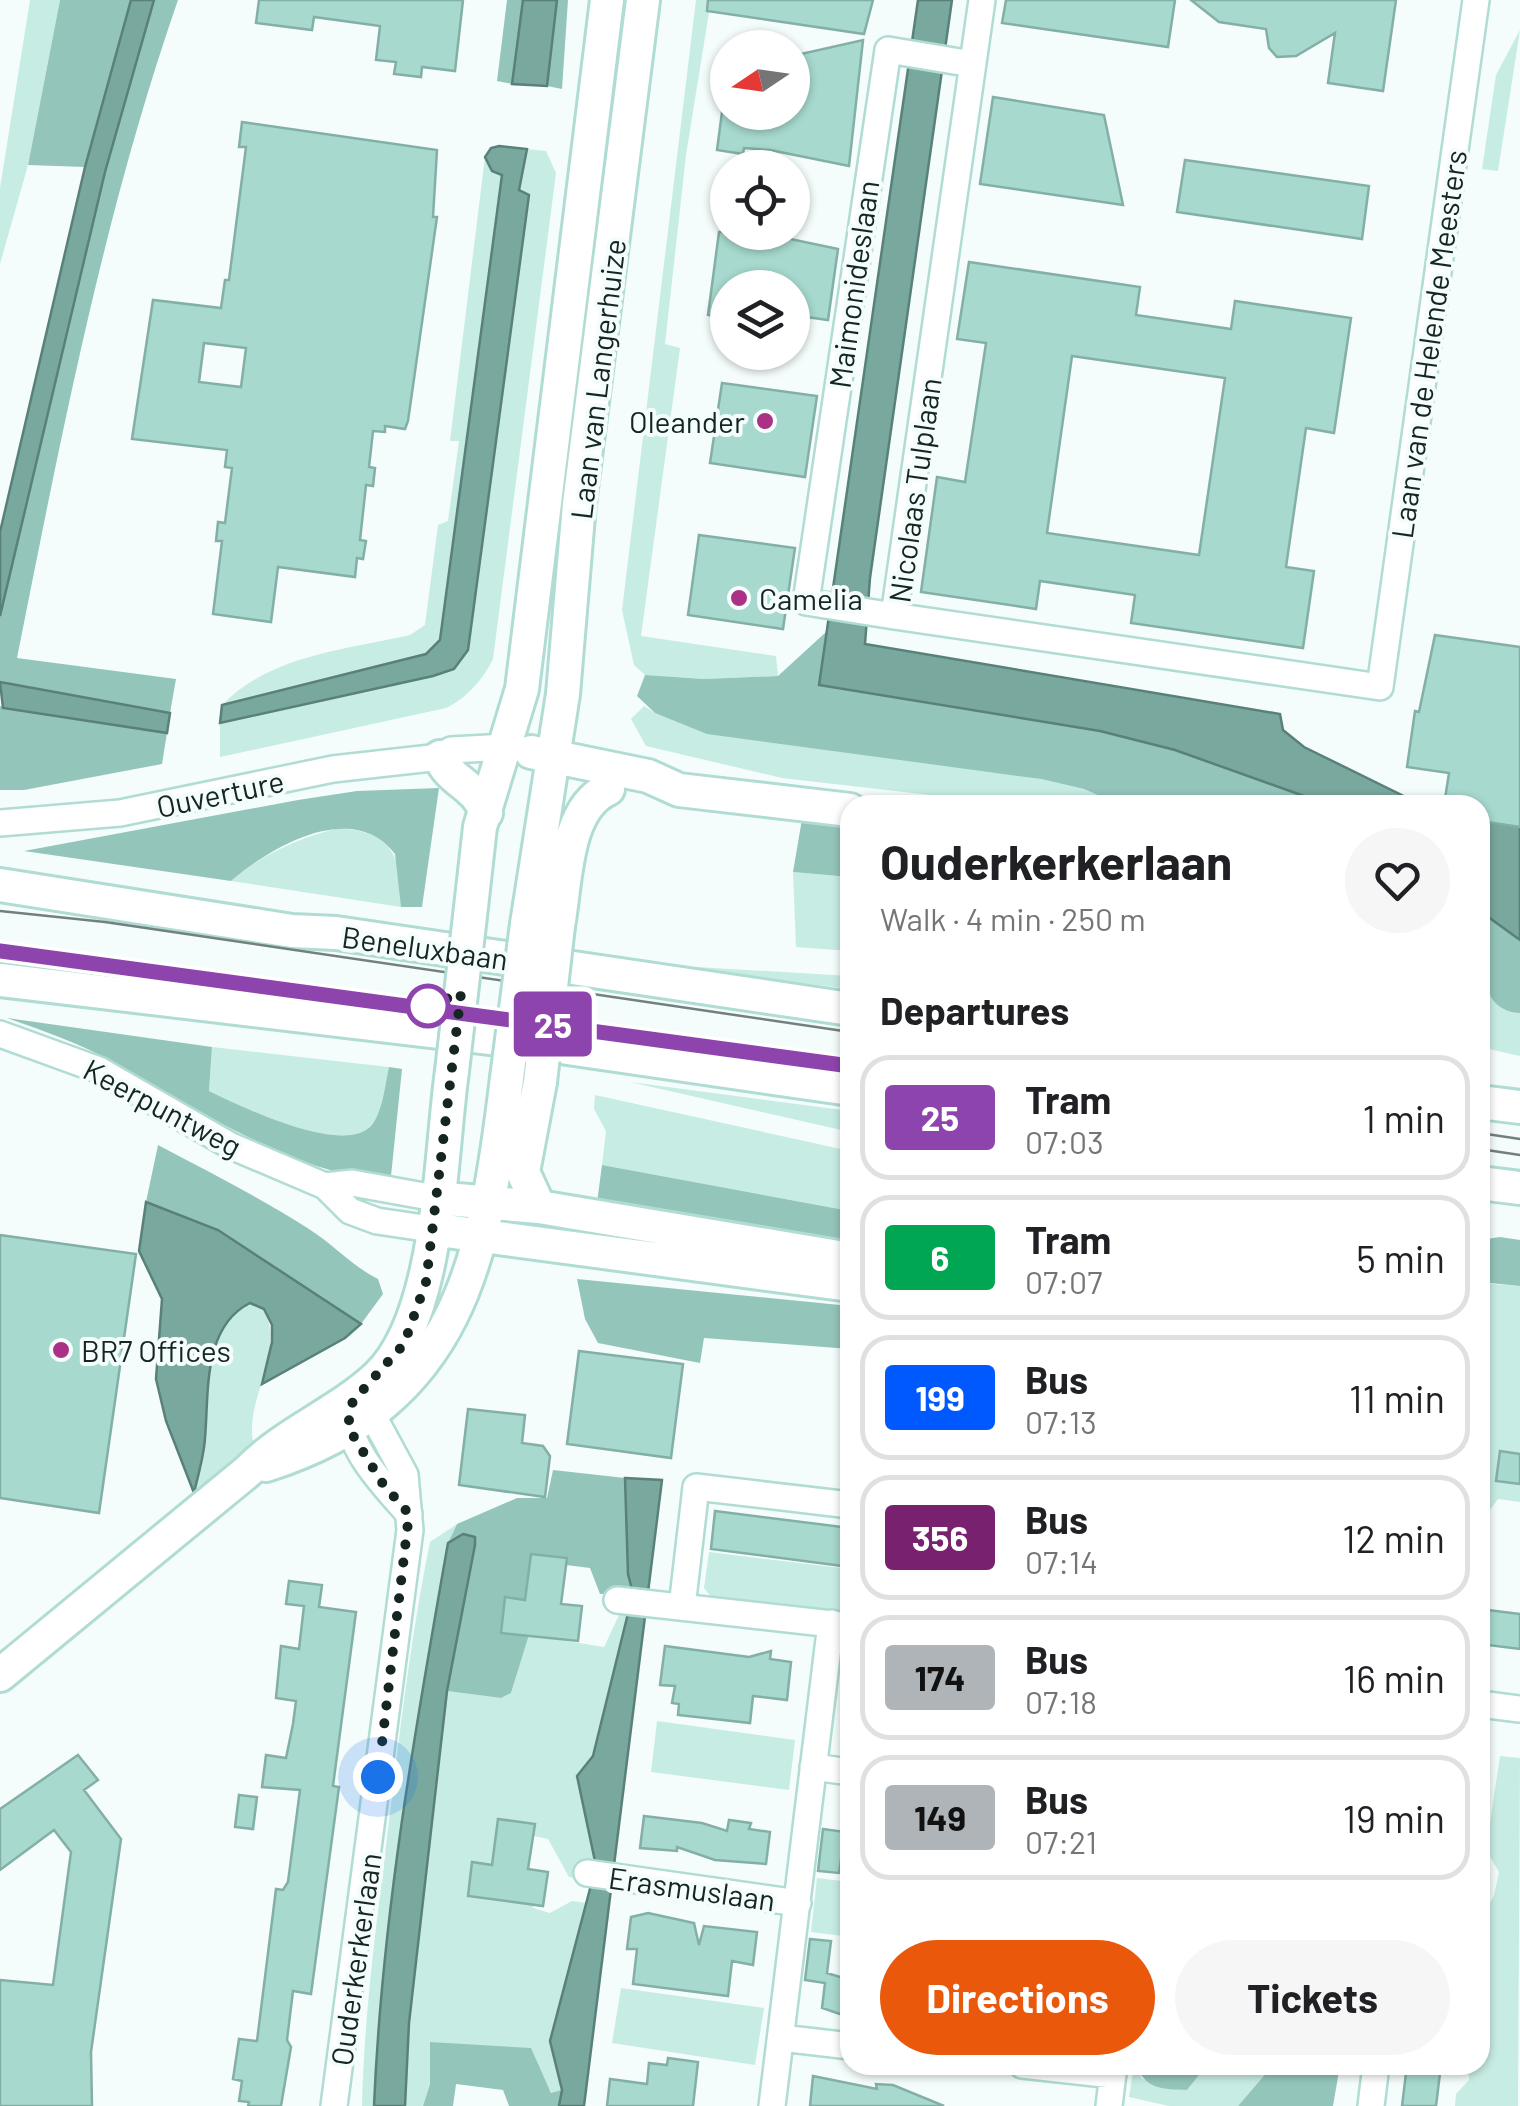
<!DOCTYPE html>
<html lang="en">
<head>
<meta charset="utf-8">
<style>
	body { margin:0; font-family:Barlow,sans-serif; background:#f6f6f6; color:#202124; height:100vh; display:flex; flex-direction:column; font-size:38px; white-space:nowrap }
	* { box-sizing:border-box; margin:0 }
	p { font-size:32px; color:#757577 }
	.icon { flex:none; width:55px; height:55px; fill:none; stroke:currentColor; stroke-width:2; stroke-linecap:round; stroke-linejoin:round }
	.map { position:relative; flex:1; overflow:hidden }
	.panel { position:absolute; left:840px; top:795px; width:650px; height:1280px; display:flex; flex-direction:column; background:#fff; border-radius:30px; box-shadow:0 2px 8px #0004 }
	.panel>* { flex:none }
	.badge { padding:0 20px; border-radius:8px; font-size:35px; line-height:65px }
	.needle { width:65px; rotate:257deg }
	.buttons { position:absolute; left:710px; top:30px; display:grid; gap:20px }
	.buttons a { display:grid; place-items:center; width:100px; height:100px; border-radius:50%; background:#fff; box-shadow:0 2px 8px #0004; font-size:50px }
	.you { position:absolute; width:50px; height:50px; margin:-25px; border:8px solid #fff; border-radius:50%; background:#1a73e8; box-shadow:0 0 0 15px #1a73e833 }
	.map>.badge { position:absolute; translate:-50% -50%; box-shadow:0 0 0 5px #fff }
	h2 { padding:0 40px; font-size:38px; line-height:90px }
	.round { display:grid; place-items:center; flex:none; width:105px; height:105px; border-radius:52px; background:#f6f6f6 }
	.summary { display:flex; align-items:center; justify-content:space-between; height:170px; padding:0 40px }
	h1 { font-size:48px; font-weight:700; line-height:75px }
	.button { display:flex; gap:20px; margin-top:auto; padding:20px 40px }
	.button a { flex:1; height:115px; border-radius:60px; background:#ea580c; color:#fff; font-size:40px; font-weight:700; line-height:115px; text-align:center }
	.button a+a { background:#f6f6f6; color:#202124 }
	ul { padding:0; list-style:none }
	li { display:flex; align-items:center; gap:30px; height:125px; margin:0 20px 15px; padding:0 20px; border:5px solid #e0e0e0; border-radius:30px }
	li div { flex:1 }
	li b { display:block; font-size:38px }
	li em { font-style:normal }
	li .badge { min-width:110px; font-weight:700; text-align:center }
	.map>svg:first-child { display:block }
	.green { fill:#c7ece4 }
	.forest { fill:#94c5bb }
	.water { fill:#78a89e; stroke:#5a8179; stroke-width:2.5 }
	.building { fill:#a7d9ce; stroke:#83afa6; stroke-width:2.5; fill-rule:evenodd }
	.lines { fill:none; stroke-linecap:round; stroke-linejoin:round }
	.minor-casing { stroke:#b0dcd3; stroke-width:30 }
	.major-casing { stroke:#b0dcd3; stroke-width:38 }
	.minor { stroke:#fff; stroke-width:25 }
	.major { stroke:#fff; stroke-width:32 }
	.tram { stroke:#73817e; stroke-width:2.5 }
	.major-bridge-casing { stroke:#b0dcd3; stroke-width:38; stroke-linecap:butt }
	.major-bridge { stroke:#fff; stroke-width:32 }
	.line-casing { stroke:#fff; stroke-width:22 }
	.line { stroke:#8e44ad; stroke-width:15 }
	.walk { stroke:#142522; stroke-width:10; stroke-dasharray:0 18 }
	.poi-dot { fill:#ab3186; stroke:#f4fdfb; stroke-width:4 }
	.stop-dot { fill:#fff; stroke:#8e44ad; stroke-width:5 }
	.labels { text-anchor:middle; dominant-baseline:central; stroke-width:8; stroke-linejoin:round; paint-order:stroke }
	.street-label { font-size:30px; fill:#142522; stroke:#f4fdfb }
	.poi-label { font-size:30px; fill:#142522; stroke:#f4fdfb; text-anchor:start }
</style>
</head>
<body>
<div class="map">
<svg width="1520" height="2106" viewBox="0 0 1520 2106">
	<rect width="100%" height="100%" fill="#f4fdfb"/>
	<path class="green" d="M30 0H60L28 165 0 264V188Z
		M696 0H711L686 155 665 344 680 348 641 636 776 656 778 676 704 679 645 675 634 665 622 610Z
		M1520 30 1498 171 1482 169 1496 75Z
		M527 149 546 151 556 173 493 659C484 678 466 699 446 708L220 757V723L433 676 454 669 468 650 528 196 519 191Z
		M485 157 503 175 440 640 426 654 222 705C271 655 344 650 410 635L425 625 438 525 448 521 459 441H450Z
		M644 706 655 713 1041 779 1084 789 1120 805H1017L782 778 646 746 631 719Z
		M340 828C394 833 401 856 401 907L231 881C263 854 300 837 340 828Z
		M793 872 850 877V951L796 947Z
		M663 965 850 976V989Z
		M1480 971C1493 992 1492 1013 1520 1013V1056L1480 1047Z
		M212 1047 389 1067C385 1085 383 1112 371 1126 342 1156 240 1106 209 1091Z
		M630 1082 850 1111V1132Z
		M595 1095 850 1151V1211L602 1165 606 1131 594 1109Z
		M1480 1283 1520 1286V1502L1498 1499 1484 1518 1480 1546Z
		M249 1303 264 1309C287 1356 240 1403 255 1449L194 1493C198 1475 204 1456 205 1439 209 1393 202 1329 249 1303Z
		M457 1524 448 1543C416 1730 382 1916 374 2106H362C364 2016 376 1927 387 1838 399 1739 410 1640 430 1542Z
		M709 1552 850 1569V1616L711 1597 704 1588Z
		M620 1613 628 1615 593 1756V1880L569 1877 548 1839 525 1834 519 1873 536 1875 533 1908 550 1913 572 1901 586 1903 550 2041 562 2090 552 2094 538 2068 431 2042 430 2084 423 2106H405L409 2023 447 1691 501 1698 511 1693 529 1635 604 1647Z
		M657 1721 795 1740 789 1790 651 1772Z
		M1500 1756 1520 1758 1518 2106H1455L1456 2094 1469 2080 1468 2065H1480V1918L1494 1896 1499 1872 1486 1850Z
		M817 1878 850 1882V1937L811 1932Z
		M621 1988 764 2008 755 2065 612 2043Z
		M1134 2065 1142 2079 1187 2090 1207 2065H1273L1238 2106H1169L1129 2097Z"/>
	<path class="forest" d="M60 0H131L85 167 28 165Z
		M154 0H178C104 213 61 437 17 658L176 679 170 713 0 682V616L105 172Z
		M507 0H523L512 84 497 81Z
		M557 0H568L562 89 547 86Z
		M826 632 819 685 1100 731 1175 750 1326 803 1120 805 1084 789 1041 779 707 734 655 713 637 696 645 675 704 679 778 676Z
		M0 706 167 733 162 764 24 790H0Z
		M439 788 422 907H401L395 854C353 799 272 846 231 881L24 851 298 800 357 791Z
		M802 819 850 828V877L793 872Z
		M1480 911 1520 940V1013C1474 1012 1480 945 1480 911Z
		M7 1018 212 1047 209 1091C240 1106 342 1156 371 1126 383 1112 385 1084 389 1067L402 1069 391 1176C315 1188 182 1100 115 1063 81 1044 44 1031 7 1018Z
		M158 1145C209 1172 261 1198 309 1229 334 1245 352 1266 378 1279L383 1294 361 1324 218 1230 146 1202Z
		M602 1165 850 1211V1255L596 1210Z
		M1500 1237 1520 1240V1286L1480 1282V1240Z
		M577 1279 850 1306V1349L704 1338 700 1363 598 1343 585 1319Z
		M553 1470 625 1478 633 1593 600 1594 590 1568 534 1561 529 1635 511 1693 501 1698 447 1691 475 1545 463 1534 448 1543 457 1524 517 1498H547Z
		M430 2042 531 2048 551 2093 562 2090 559 2106H509L503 2090 456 2084 453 2106H423L430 2084Z
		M1136 2065H1207L1187 2090C1163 2089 1146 2090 1136 2065Z
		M1273 2065H1340L1333 2106H1238Z"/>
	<path class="water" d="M131 0H154L105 172 0 616V532L85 167Z
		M523 0H557L547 86 512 84Z
		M918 0H952L870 578 865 644 1280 714 1283 730 1304 747 1422 805H1329L1175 750 1100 731 819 685Z
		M499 146 527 149 519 190 529 195 468 650 454 669 433 676 220 723 222 705 426 654 440 640 502 175 492 171 485 157 491 148Z
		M0 682 170 713 167 733 3 708Z
		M1480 819 1520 825V940L1480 911Z
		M146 1202 218 1230 361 1324 345 1338 262 1384 272 1342V1325L264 1309 250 1303C202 1327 209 1394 205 1438 204 1456 198 1475 194 1493L166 1421 156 1379 162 1299 139 1251Z
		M625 1478 662 1480 584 2106H559L562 2090 550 2041 596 1866 577 1776 593 1756 633 1593 628 1574Z
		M463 1534 475 1537V1545L447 1691 409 2023 405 2106H374C382 1916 415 1730 448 1543Z"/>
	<path class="building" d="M259 0H463L455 71 422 67 421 77 394 74 396 62 376 60 380 26 314 17 312 30 256 23Z
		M708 0H873L864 34 707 11Z
		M1006 0H1175L1168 47 1002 23Z
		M1191 0H1396L1383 91 1328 83 1335 33 1296 56 1277 57 1269 48 1266 29 1219 22Z
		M863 40 849 166 770 150 744 148 743 154 717 150 722 112H792V56Z
		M993 97 1104 115 1123 205 980 184Z
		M242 122 437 150 433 217H437L408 421 405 429 385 426V432L373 431 369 467 375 468 373 486 366 485 360 540 366 541 363 559 357 558 355 577 278 567 271 622 213 614 222 541H216L218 522 225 523 232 468 225 467 227 450 132 439 153 300 221 308 225 280H229L246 147H239ZM204 343 246 348 241 387 199 382Z
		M1185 160 1369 186 1362 239 1177 212Z
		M719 232H757L838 249 828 320 792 315V288H728V318L708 315Z
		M969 262 1140 287 1136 315 1231 329 1235 301 1351 318 1334 433 1306 428 1286 567 1314 571 1303 648 1131 623 1135 595 1040 581 1036 609 921 592 937 477 965 482 986 343 957 339ZM1072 356 1225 378 1199 555 1047 533Z
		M722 383 817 396 805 477 710 463Z
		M699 535 795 548 783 629 688 615Z
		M1435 635 1520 647V827L1480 821V805H1444L1449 773 1407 767 1415 711 1419 712Z
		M0 1235 136 1254 99 1513 0 1498Z
		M579 1351 683 1364 671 1458 567 1444Z
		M468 1409 525 1415 522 1443 543 1446 550 1456 545 1497 459 1485Z
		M1500 1451 1520 1454V1484L1496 1481Z
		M715 1511 850 1528V1567L711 1549Z
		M531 1554 567 1558 561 1604 582 1606 578 1641 501 1633 505 1597 525 1600Z
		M289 1581 322 1585 319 1607 356 1612 333 1786 339 1787 311 1994 293 1991 287 2040 291 2047 281 2106H248L249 2102 239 2101 242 2081 233 2079 239 2039 257 2041 276 1889 283 1890 288 1882 300 1790 262 1787 266 1755 286 1758 293 1724 296 1701 276 1698 281 1646 299 1649 304 1606 286 1604Z
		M1480 1609 1520 1614V1649L1480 1644Z
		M665 1646 749 1657 771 1651 770 1659 791 1662 787 1700 753 1696 750 1723 678 1715 679 1704 672 1703 675 1686 660 1685Z
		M78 1755 98 1780 84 1790 121 1839 91 2052 92 2106H0V1980L53 1985 71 1852 54 1830 0 1870V1809Z
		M239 1795 257 1797 253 1829 235 1827Z
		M644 1816 702 1823 727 1831 729 1820 751 1823 749 1829 770 1832 766 1864 715 1860 677 1847V1851L640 1848Z
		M498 1819 535 1824 528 1869 548 1872 543 1906 468 1896 472 1862 492 1865Z
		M823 1829 845 1832 839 1873 818 1871Z
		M648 1913 694 1923 699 1945 704 1926 757 1932 753 1965 732 1961 728 1996 633 1984 637 1949H627L631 1917Z
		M810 1939 831 1941 827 1973 850 1980V2011L844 2010 843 2015 822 2008 825 1983 805 1980Z
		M668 2058 698 2062 693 2106H607L610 2079 647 2084 649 2063 667 2065Z
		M1407 2065H1441L1436 2106H1402Z
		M813 2076 877 2089 876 2084 893 2085 944 2106H810Z"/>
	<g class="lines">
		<defs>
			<path id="minor" d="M982 0 894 616 1380 687 1476 0
				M894 616 806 602 888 50 972 64
				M0 823 120 813 333 769 440 757 451 750 507 747
				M0 1034 99 1070 231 1146 325 1186 350 1211 377 1221 431 1229
				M325 1186 352 1183 435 1198
				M350 1409C343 1445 386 1488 409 1514
				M617 1600 850 1626
				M682 1607 696 1487 850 1505
				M1480 1704 1520 1709
				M813 1767 850 1772
				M587 1873 798 1903
				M781 2038 850 2046
				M1022 2065 1113 2075
				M334 2106 410 1530 405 1475 372 1414
				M772 2106 831 1623
				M1109 2106 1114 2065
				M1371 2106 1376 2065"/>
			<path id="major" d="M531 752 648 776 679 790 850 810
				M440 757C450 782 477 785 486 813
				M0 885 292 931 336 933 850 1009
				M470 916 480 827 522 689 607 0
				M527 924 563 694 579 504 643 0
				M558 926C566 884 564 809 608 789
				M0 980 540 1044 850 1089
				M1480 1102 1520 1107
				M1480 1183 1520 1188
				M435 1198 539 1207 850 1259
				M539 1207 523 1172 540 1082
				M431 1229 850 1285
				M266 1465C461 1403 485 1259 507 1078
				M0 1675 248 1471C286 1432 337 1414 377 1377 440 1318 440 1157 452 1071"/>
		</defs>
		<use href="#minor" class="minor-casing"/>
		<use href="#major" class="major-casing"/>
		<use href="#minor" class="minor"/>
		<use href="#major" class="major"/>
		<path class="tram" d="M0 911 105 922 850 1032
			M0 951 850 1066
			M1480 1133 1520 1139
			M1480 1149 1520 1155"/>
		<defs>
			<path id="major-bridge" d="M452 1071 470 916
				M507 1078 527 924
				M540 1082 558 926"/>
		</defs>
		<use href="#major-bridge" class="major-bridge-casing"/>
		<use href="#major-bridge" class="major-bridge"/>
	</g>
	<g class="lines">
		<defs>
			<path id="line" d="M0 951 850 1066"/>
		</defs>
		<use href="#line" class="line-casing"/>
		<use href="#line" class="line"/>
		<path class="walk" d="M378 1777 409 1514 383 1484 349 1429V1414L353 1401 404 1344 426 1282 461 993 428 1006"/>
	</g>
	<g class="poi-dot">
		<circle cx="765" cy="421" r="10"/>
		<circle cx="739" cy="598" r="10"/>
		<circle cx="61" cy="1350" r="10"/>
	</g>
	<circle class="stop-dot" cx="428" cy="1006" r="20"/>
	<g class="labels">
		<g class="street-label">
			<text transform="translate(853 284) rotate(-82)">Maimonideslaan</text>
			<text transform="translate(1428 344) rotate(-82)">Laan van de Helende Meesters</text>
			<text transform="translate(597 379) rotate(-83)">Laan van Langerhuize</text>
			<text transform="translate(914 490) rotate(-82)">Nicolaas Tulplaan</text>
			<text transform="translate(220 793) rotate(-12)">Ouverture</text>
			<text transform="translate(425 947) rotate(8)">Beneluxbaan</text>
			<text transform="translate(163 1107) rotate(28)">Keerpuntweg</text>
			<text transform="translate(692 1888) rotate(8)">Erasmuslaan</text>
			<text transform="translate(355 1959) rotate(-82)">Ouderkerkerlaan</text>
		</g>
		<g class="poi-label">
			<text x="745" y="421" text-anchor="end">Oleander</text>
			<text x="759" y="598">Camelia</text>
			<text x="81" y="1350">BR7 Offices</text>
		</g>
	</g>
</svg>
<div class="buttons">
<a><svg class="needle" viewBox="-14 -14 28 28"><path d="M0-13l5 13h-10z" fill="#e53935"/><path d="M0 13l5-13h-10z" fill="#757577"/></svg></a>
<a><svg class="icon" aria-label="locate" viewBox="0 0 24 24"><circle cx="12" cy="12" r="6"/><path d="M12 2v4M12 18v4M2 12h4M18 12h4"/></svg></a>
<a><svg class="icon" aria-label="layers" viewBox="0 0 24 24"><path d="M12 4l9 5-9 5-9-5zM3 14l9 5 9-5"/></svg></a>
</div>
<div class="you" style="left:378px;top:1777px"></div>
<b class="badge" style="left:553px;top:1024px;background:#8e44ad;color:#fff">25</b>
<section class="panel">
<div class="summary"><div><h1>Ouderkerkerlaan</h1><p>Walk · 4 min · 250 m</p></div><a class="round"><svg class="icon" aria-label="heart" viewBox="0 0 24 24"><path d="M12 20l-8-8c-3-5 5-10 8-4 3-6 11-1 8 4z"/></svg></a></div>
<h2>Departures</h2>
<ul>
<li><span class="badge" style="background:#8e44ad;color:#fff">25</span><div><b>Tram</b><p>07:03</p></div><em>1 min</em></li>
<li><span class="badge" style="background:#00a651;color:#fff">6</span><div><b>Tram</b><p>07:07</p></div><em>5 min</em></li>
<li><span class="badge" style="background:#0059ff;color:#fff">199</span><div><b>Bus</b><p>07:13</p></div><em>11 min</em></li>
<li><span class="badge" style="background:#77216f;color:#fff">356</span><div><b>Bus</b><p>07:14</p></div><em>12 min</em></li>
<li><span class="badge" style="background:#afb4b9;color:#111">174</span><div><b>Bus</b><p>07:18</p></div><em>16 min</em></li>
<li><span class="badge" style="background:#afb4b9;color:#111">149</span><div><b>Bus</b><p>07:21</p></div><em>19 min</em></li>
</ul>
<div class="button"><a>Directions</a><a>Tickets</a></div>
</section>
</div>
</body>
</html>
